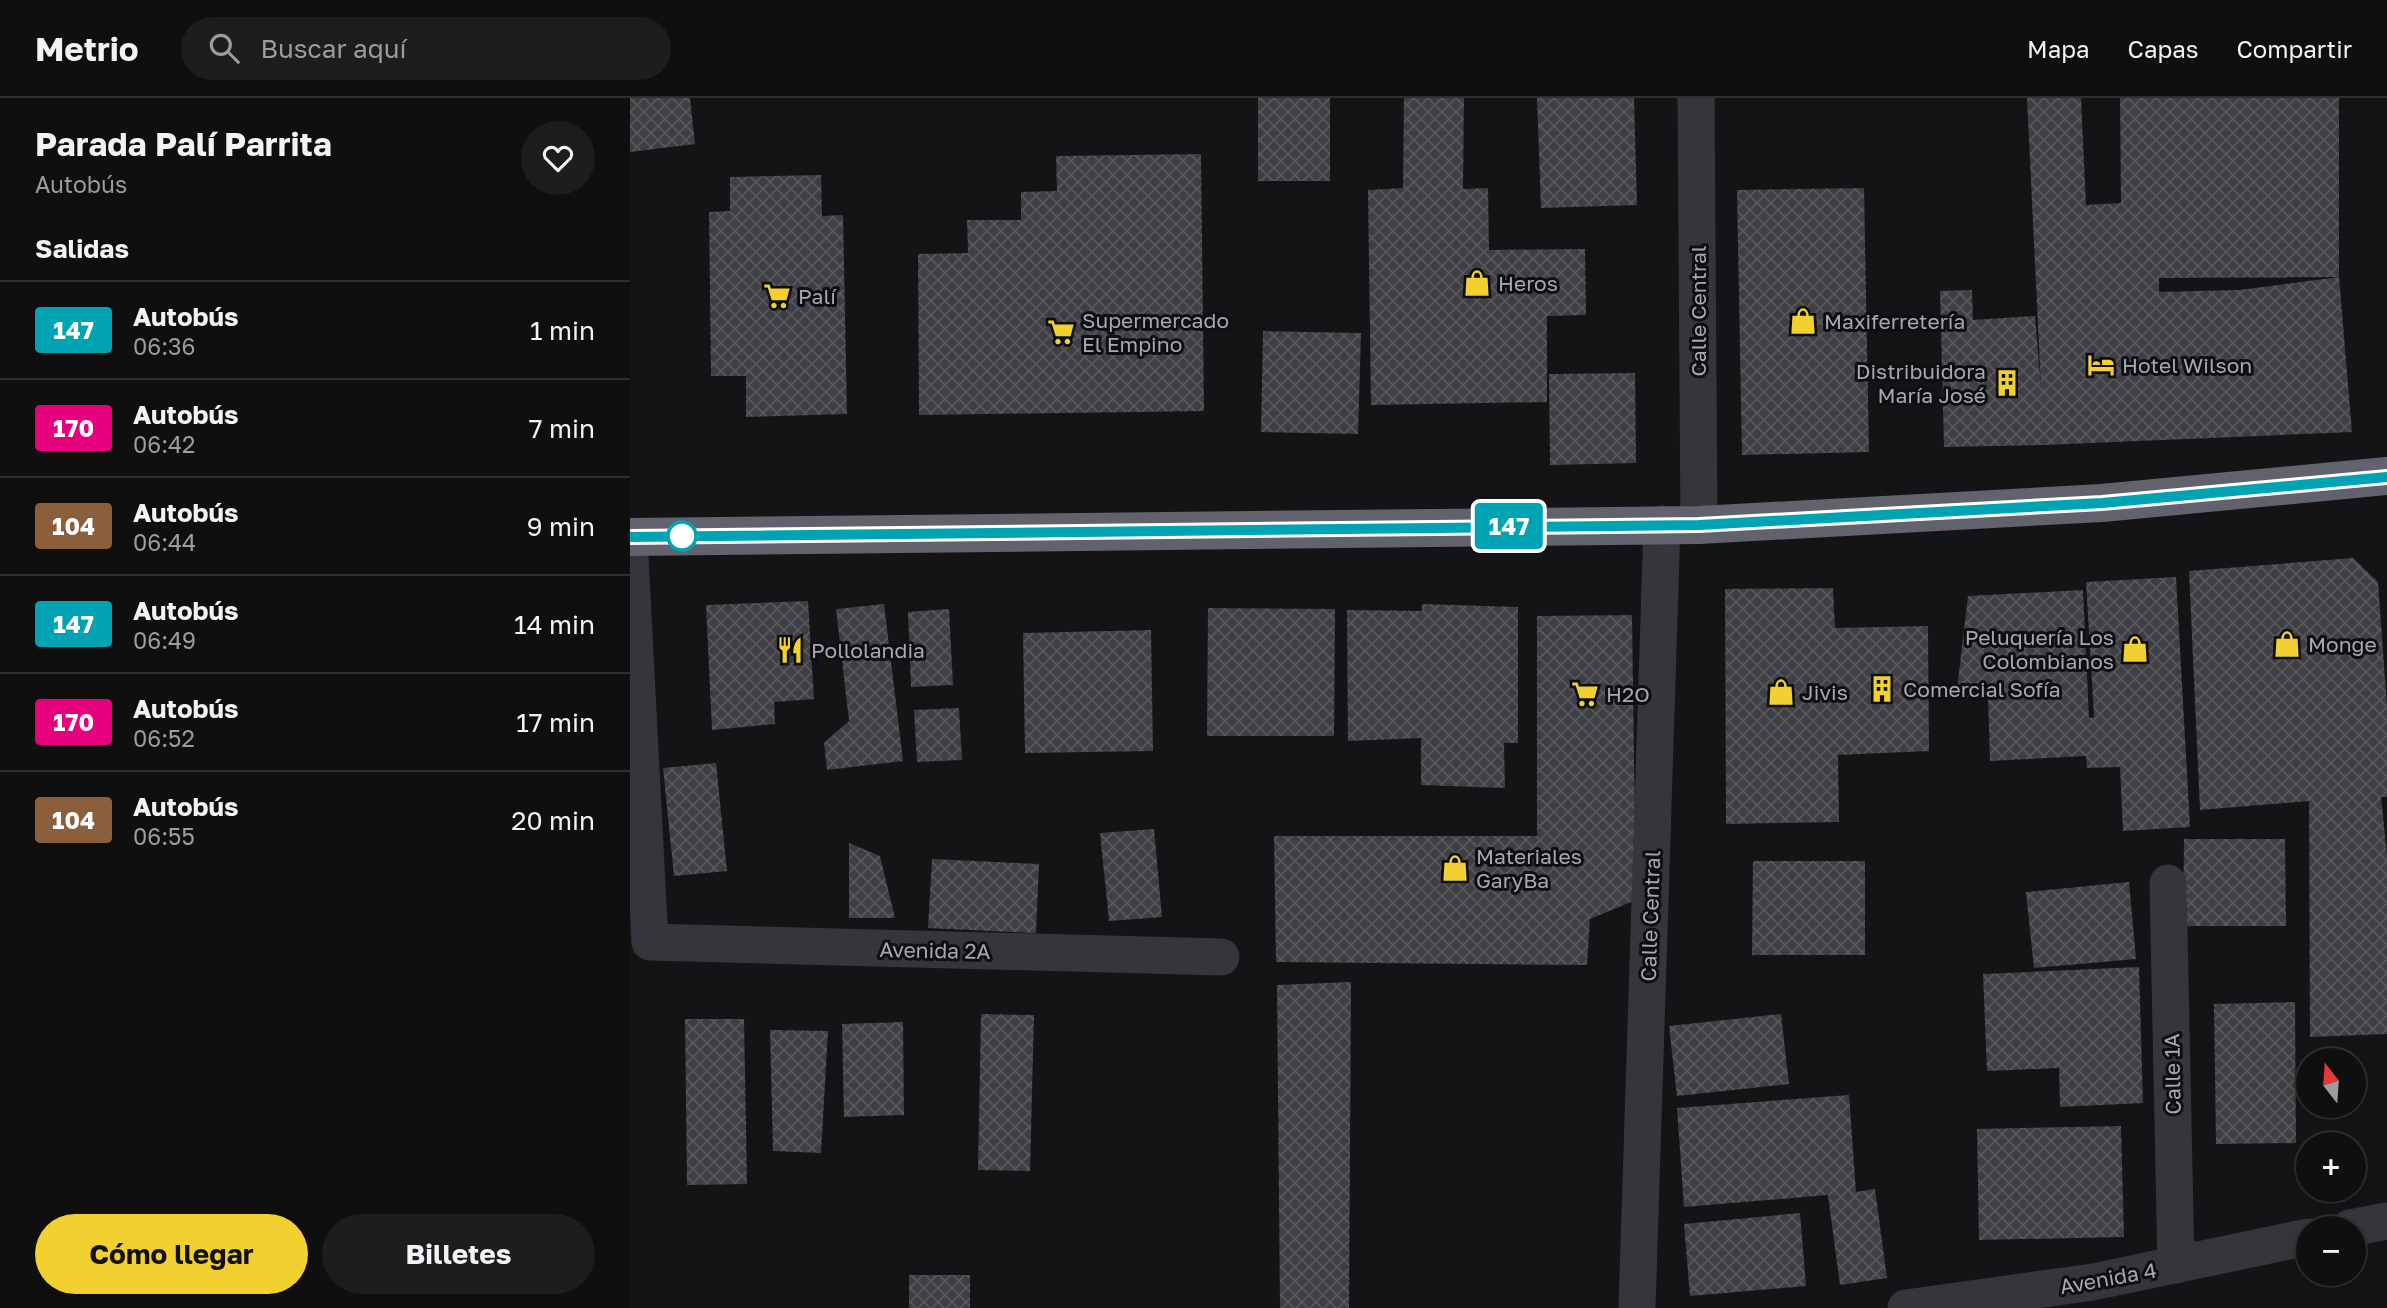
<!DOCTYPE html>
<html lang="es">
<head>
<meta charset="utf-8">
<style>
	body { margin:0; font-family:"Golos Text",sans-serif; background:#1d1d1e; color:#f1f3f6; height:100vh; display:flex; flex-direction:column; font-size:26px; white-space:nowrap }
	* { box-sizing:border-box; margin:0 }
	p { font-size:23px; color:#9b9c9f }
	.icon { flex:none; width:38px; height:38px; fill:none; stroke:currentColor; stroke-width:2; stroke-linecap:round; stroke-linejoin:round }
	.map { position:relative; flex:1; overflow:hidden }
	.drawer { display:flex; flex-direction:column; background:#0f0f10; width:630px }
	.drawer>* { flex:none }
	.badge { padding:0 14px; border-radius:5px; font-size:24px; line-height:46px }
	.needle { width:46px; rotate:343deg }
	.controls { position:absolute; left:1666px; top:950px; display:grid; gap:14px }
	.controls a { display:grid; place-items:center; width:70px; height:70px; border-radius:50%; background:#0f0f10; box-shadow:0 4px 10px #0003,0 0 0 2px #2f2f30; font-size:35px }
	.map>.badge { position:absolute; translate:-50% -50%; box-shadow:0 0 0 4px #fff }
	h2 { padding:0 35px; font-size:26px; line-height:63px }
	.round { display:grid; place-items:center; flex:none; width:74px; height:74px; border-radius:37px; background:#1d1d1e }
	.headline { display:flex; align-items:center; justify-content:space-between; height:119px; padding:0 35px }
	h1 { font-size:33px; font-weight:700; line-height:52px }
	.button { display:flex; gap:14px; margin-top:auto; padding:14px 35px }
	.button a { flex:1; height:80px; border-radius:42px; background:#f2d02f; color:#111; font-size:28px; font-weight:700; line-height:80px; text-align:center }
	.button a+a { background:#1d1d1e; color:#f1f3f6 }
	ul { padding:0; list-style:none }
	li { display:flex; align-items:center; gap:21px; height:98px; padding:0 35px; border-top:2px solid #2f2f30 }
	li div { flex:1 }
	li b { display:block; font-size:26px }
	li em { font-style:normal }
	li .badge { min-width:77px; font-weight:700; text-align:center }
	header { display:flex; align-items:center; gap:42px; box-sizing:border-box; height:98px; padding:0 35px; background:#0f0f10; border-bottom:2px solid #2f2f30 }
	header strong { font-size:33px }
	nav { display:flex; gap:38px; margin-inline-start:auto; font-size:24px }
	.search { width:490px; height:63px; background:#1d1d1e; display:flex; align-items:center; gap:18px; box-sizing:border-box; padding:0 24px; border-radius:38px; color:#9b9c9f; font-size:26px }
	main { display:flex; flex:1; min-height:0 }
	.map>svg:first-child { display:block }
	.building { fill:url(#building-cross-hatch); fill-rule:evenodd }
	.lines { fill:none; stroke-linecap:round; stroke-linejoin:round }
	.street { stroke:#35353b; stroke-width:37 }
	.highway { stroke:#61626c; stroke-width:38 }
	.line-casing { stroke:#fff; stroke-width:16 }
	.line { stroke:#00a3b4; stroke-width:10 }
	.stop-dot { fill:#fff; stroke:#00a3b4; stroke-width:3.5 }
	.labels { text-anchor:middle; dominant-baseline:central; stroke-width:6; stroke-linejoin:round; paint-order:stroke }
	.poi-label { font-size:21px; fill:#a5a8b6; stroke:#0f0f11; text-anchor:start }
	.street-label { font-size:21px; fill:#a5a8b6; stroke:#0f0f11 }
</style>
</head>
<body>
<header>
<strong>Metrio</strong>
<div class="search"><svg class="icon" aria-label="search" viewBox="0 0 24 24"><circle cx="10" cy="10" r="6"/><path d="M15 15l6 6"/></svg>Buscar aquí</div>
<nav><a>Mapa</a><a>Capas</a><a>Compartir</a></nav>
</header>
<main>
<section class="drawer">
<div class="headline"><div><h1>Parada Palí Parrita</h1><p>Autobús</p></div><a class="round"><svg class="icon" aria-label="heart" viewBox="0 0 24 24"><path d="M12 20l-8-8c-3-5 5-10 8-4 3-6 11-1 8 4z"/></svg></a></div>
<h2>Salidas</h2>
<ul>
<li><span class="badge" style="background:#00a3b4;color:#fff">147</span><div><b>Autobús</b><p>06:36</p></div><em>1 min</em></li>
<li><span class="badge" style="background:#e6007e;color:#fff">170</span><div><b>Autobús</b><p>06:42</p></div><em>7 min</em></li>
<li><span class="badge" style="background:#8b5e3c;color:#fff">104</span><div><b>Autobús</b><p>06:44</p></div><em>9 min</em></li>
<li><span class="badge" style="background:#00a3b4;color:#fff">147</span><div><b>Autobús</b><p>06:49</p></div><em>14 min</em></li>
<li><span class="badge" style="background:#e6007e;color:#fff">170</span><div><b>Autobús</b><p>06:52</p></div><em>17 min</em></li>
<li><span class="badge" style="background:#8b5e3c;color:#fff">104</span><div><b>Autobús</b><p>06:55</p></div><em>20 min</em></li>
</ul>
<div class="button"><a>Cómo llegar</a><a>Billetes</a></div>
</section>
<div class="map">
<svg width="1757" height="1210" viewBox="0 0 1757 1210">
	<defs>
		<pattern id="building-cross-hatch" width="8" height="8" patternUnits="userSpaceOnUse" patternTransform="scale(1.75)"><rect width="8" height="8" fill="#3e3e43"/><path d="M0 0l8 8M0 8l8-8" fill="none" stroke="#57575c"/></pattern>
	</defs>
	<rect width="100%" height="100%" fill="#141416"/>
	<path class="building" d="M0 0H60L65 46 0 54Z
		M628 0H700V83H628Z
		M774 0H834L833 91 858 90 859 152 955 151 956 217 917 218V304L741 307 738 92 773 90Z
		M907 0H1004L1007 107 911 110Z
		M1397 0H1451L1456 107 1491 105 1490 0H1709V179L1722 334 1413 347 1314 349 1310 193 1342 192 1343 222 1405 218 1411 290ZM1709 179 1609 192 1529 194V180Z
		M571 56 574 313 289 317 288 156 338 155 337 122H391V94L427 93 426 58Z
		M191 77 192 118 213 117 217 316 116 319V278H81L79 114 100 113V79Z
		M1234 90 1239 354 1112 357 1107 92Z
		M633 233 731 235 728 336 631 334Z
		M1005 275 1006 365 920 367 919 276Z
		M1723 460 1748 484 1757 609V699H1751L1757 757V936L1680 939 1679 703 1570 712 1559 473Z
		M1546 479 1560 729 1493 733 1490 669 1457 670 1456 658 1360 663 1358 599 1326 600 1338 498 1453 492 1459 620 1464 619 1456 484Z
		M1203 490 1205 530 1298 528 1299 653 1208 657 1209 724 1096 726 1095 491Z
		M178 503 184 601 144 604 145 626 82 632 76 507Z
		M254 506 273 663 197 672 194 645 219 623 206 511Z
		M792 506 888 509V645H874L875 690 791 687V640L718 643 717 512 792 513Z
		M578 510 705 511 704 638H577Z
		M319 511 323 587 281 589 278 514Z
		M1002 517 1006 802 960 821 957 867 646 864 644 738H907V518Z
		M521 532 523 653 395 655 393 535Z
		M329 610 332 662 287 664 284 612Z
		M86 665 97 773 44 778 33 670Z
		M524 731 532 819 479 823 470 735Z
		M1554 741H1655L1656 828H1553Z
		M219 745 250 758 265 820H219Z
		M302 761 409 766 406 835 298 830Z
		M1123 763H1235V857H1122Z
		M1499 784 1506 861 1404 870 1396 794Z
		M1509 869 1513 1005 1430 1009 1429 970 1357 973 1353 876Z
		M721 884 719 1210H650L647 887Z
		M1665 904 1666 1045 1586 1046 1584 906Z
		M351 916 404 917 400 1073 348 1072Z
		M1151 916 1159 986 1047 998 1039 928Z
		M55 921H114L117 1086 57 1087Z
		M273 924 274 1017 214 1019 212 926Z
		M140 932 198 933 191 1055 143 1053Z
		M1219 997 1226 1094 1245 1091 1257 1180 1210 1187 1198 1097 1054 1109 1047 1010Z
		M1491 1028 1494 1139 1349 1142 1347 1031Z
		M1170 1115 1176 1188 1060 1198 1054 1126Z
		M279 1177H340V1210H279Z"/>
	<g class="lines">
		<path class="street" d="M1066 0 1069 427
			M0 460 20 844 591 859
			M1538 785 1546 1167
			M1720 1130 1757 1123
			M1007 1210 1032 426
			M1276 1210 1463 1184 1678 1139"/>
		<path class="highway" d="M0 439 1069 427 1472 405 1757 378"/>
	</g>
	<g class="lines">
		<defs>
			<path id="line" d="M0 439 1069 427 1472 405 1757 379"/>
		</defs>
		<use href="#line" class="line-casing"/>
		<use href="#line" class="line"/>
	</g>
	<defs>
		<symbol id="shop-bare" viewBox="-9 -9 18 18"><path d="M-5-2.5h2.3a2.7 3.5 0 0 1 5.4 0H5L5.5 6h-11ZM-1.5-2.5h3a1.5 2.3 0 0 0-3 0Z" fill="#f2d02f" stroke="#0f0f11" stroke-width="2.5" paint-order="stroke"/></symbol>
		<symbol id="supermarket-bare" viewBox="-9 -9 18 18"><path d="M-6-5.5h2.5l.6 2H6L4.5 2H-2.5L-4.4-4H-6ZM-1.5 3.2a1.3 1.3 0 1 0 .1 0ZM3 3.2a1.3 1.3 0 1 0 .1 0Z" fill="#f2d02f" stroke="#0f0f11" stroke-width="2.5" paint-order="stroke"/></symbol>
		<symbol id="hotel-bare" viewBox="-9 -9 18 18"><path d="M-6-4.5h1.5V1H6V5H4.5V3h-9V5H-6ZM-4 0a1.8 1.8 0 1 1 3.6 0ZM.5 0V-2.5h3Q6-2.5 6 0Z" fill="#f2d02f" stroke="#0f0f11" stroke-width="2.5" paint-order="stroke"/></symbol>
		<symbol id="building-bare" viewBox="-9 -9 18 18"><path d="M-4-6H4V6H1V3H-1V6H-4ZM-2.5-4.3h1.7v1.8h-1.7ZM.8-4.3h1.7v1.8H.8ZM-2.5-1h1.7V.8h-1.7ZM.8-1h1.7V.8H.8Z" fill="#f2d02f" stroke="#0f0f11" stroke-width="2.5" paint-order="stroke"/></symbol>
		<symbol id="restaurant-bare" viewBox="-9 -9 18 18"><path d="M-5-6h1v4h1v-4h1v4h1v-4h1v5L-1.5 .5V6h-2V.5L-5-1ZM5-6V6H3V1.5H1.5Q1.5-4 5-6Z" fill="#f2d02f" stroke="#0f0f11" stroke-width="2.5" paint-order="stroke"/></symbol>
	</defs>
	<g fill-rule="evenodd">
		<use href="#shop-bare" x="828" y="166" width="38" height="38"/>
		<use href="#supermarket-bare" x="128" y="179" width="38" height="38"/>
		<use href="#shop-bare" x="1154" y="204" width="38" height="38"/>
		<use href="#supermarket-bare" x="412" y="215" width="38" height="38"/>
		<use href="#hotel-bare" x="1452" y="248" width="38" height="38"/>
		<use href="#building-bare" x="1358" y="266" width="38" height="38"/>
		<use href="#shop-bare" x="1638" y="527" width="38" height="38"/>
		<use href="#shop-bare" x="1486" y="532" width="38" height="38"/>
		<use href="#restaurant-bare" x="141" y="533" width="38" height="38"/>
		<use href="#building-bare" x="1233" y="572" width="38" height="38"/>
		<use href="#shop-bare" x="1132" y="575" width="38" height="38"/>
		<use href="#supermarket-bare" x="936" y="577" width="38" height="38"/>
		<use href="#shop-bare" x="806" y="751" width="38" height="38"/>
	</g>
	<circle class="stop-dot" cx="52" cy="438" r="14"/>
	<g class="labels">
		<g class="poi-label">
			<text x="868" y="185">Heros</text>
			<text x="168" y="198">Palí</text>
			<text x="452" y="222">Supermercado<tspan x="452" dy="24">El Empino</tspan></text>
			<text x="1194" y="223">Maxiferretería</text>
			<text x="1492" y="267">Hotel Wilson</text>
			<text x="1356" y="273" text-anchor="end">Distribuidora<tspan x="1356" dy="24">María José</tspan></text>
			<text x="1484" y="539" text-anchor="end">Peluquería Los<tspan x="1484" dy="24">Colombianos</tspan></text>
			<text x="1678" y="546">Monge</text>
			<text x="181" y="552">Pollolandia</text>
			<text x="1273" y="591">Comercial Sofía</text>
			<text x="1172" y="594">Jivis</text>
			<text x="976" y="596">H2O</text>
			<text x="846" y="758">Materiales<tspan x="846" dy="24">GaryBa</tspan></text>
		</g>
		<g class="street-label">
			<text transform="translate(1068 213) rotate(-90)">Calle Central</text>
			<text transform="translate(1020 818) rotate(-88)">Calle Central</text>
			<text transform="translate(305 852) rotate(1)">Avenida 2A</text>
			<text transform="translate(1542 976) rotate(-91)">Calle 1A</text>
			<text transform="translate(1478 1180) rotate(-10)">Avenida 4</text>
		</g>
	</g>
</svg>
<div class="controls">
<a><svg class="needle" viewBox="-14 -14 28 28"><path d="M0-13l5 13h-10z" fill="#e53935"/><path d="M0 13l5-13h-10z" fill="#9b9c9f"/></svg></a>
<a>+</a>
<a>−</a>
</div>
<b class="badge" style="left:879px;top:428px;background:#00a3b4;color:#fff">147</b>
</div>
</main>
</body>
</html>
